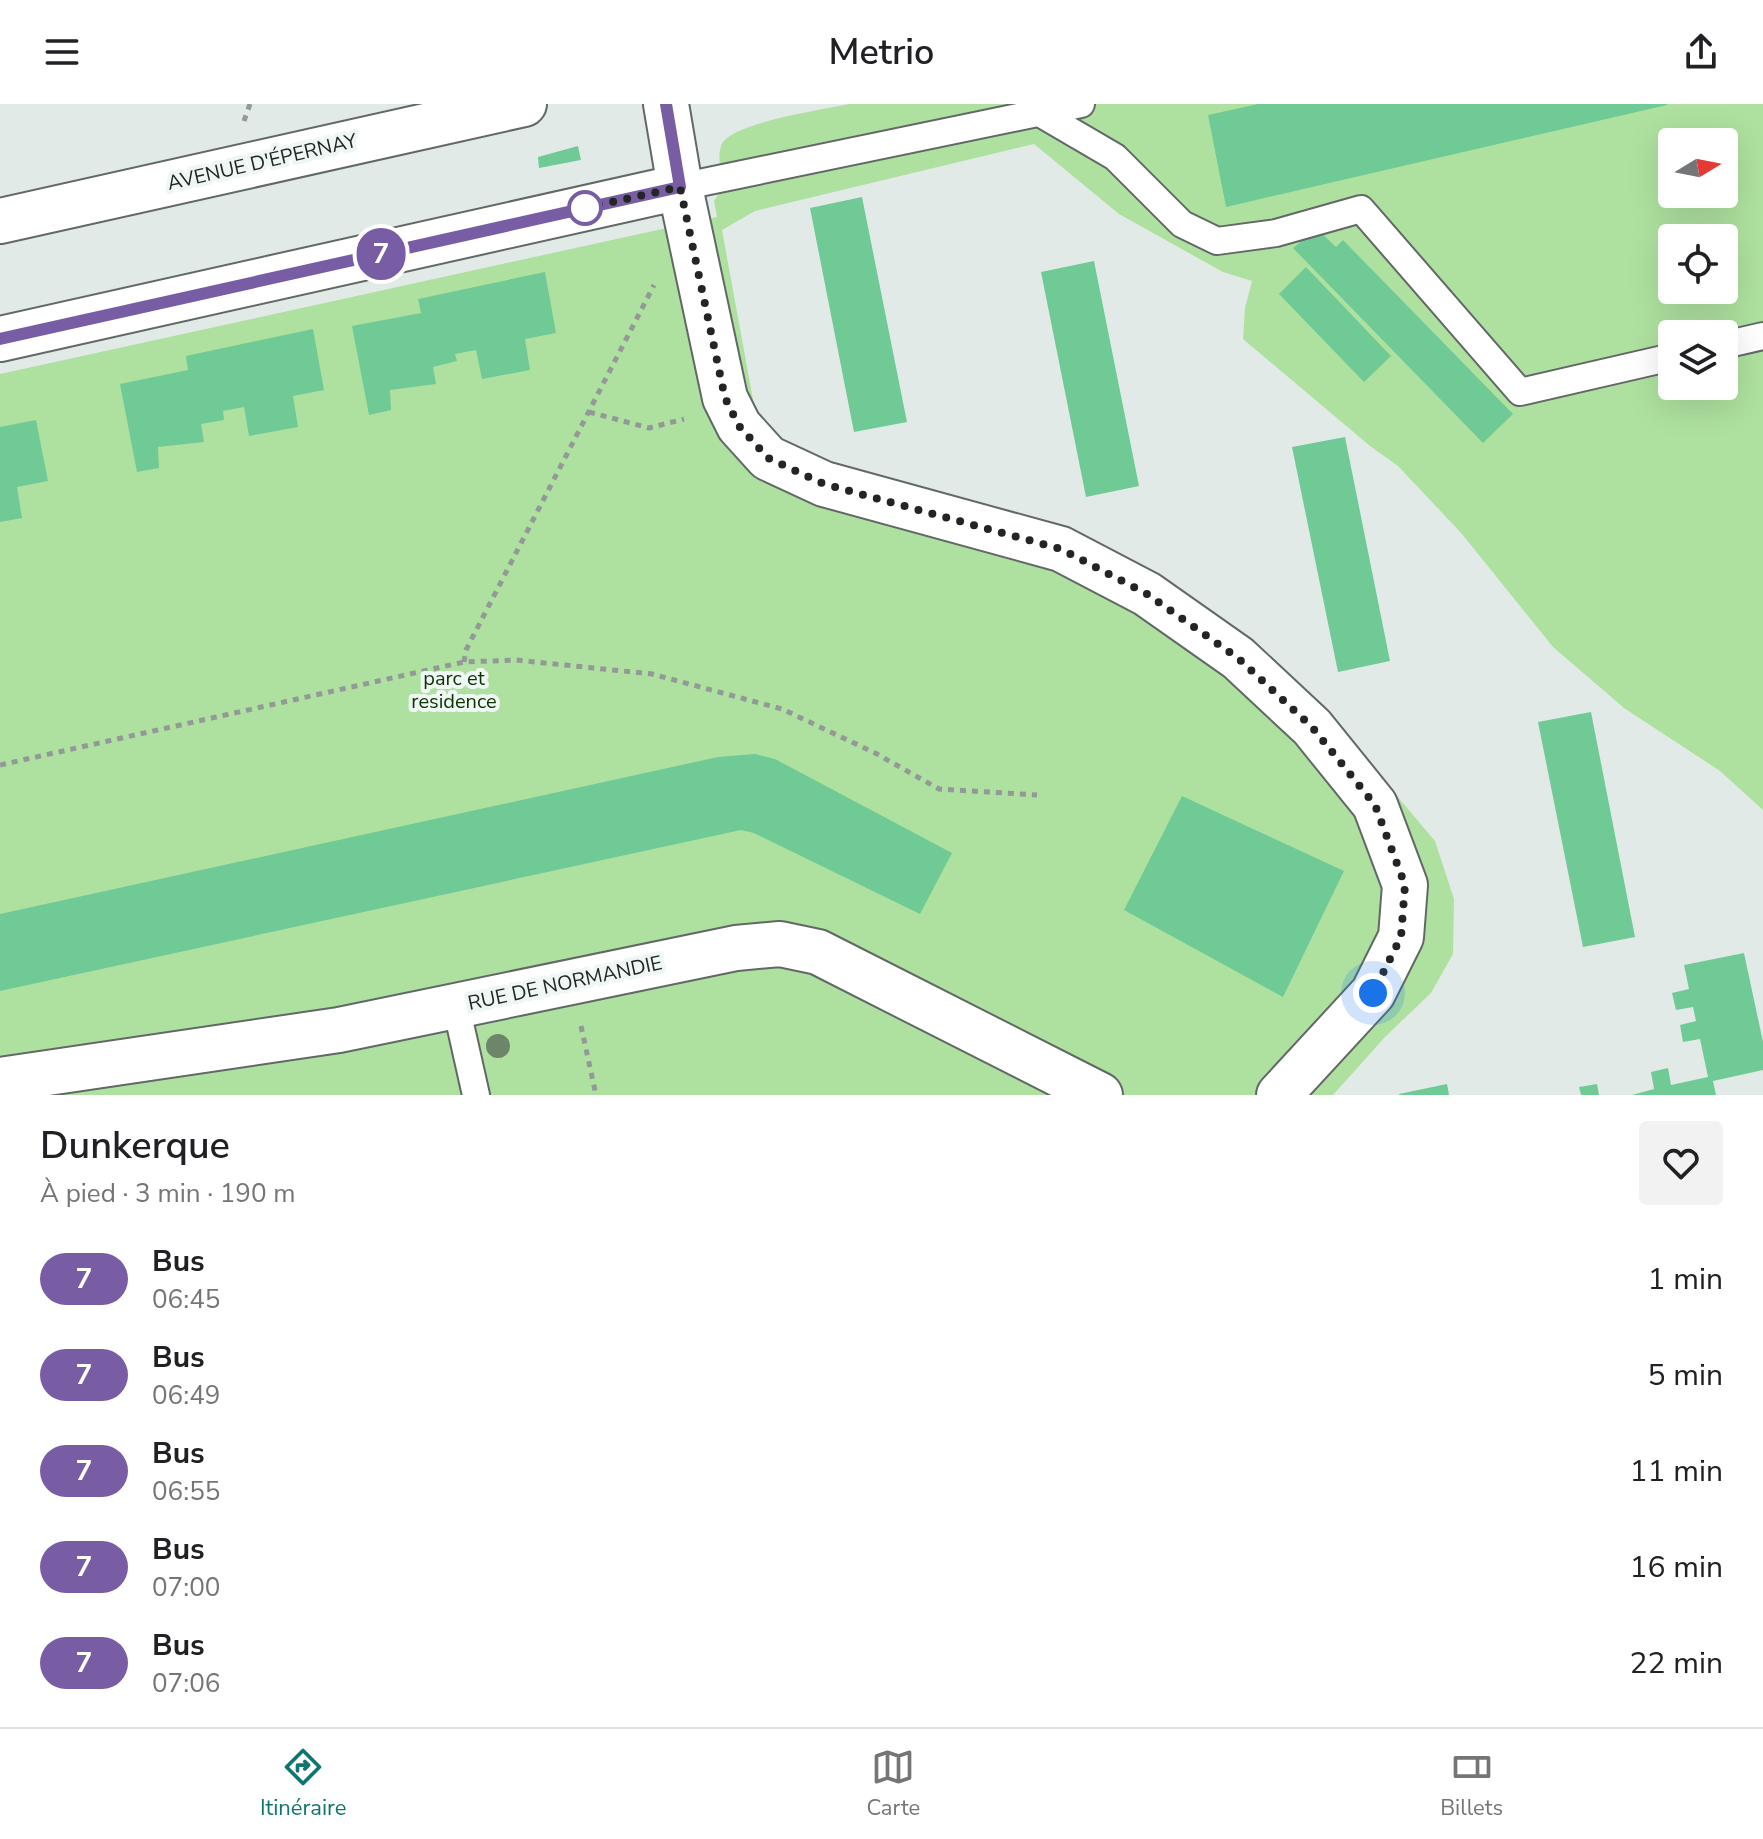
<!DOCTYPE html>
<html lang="fr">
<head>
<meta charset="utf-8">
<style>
	body { margin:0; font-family:"Nunito Sans",sans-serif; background:#f2f2f2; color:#202124; height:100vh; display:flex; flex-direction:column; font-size:30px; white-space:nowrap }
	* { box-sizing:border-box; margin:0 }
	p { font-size:26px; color:#757577 }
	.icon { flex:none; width:44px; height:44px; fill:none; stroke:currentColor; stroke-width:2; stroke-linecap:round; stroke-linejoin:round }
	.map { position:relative; height:991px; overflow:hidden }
	.side { display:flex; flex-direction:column; background:#fff; flex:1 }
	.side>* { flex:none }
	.badge { padding:0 16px; border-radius:26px; font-size:28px; line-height:52px }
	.needle { width:52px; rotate:80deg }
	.controls { position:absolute; left:1658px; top:24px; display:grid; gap:16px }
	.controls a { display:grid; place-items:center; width:80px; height:80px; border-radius:8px; background:#fff; box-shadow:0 8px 32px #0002; font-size:40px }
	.you { position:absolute; width:40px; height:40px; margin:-20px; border:6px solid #fff; border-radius:50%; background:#1a73e8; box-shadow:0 0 0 12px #1a73e833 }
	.map>.badge { position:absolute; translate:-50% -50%; box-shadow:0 0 0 4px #fff }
	.round { display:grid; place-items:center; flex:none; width:84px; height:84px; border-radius:8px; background:#f2f2f2 }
	.headline { display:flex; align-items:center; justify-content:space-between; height:136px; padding:0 40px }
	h1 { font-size:38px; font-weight:600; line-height:60px }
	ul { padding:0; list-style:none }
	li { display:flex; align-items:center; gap:24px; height:96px; padding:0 40px }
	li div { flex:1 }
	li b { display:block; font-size:30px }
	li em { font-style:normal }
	li .badge { min-width:88px; font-weight:700; text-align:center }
	header { display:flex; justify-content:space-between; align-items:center; height:104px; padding:0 40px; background:#fff; font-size:36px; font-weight:600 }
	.menu { display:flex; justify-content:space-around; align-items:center; height:112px; border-top:2px solid #e0e0e0; background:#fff; font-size:22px; color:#757577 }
	.menu a { display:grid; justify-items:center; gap:4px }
	.menu .on { color:#0f766e }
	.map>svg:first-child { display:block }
	.green { fill:#aee19f; fill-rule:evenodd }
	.building { fill:#70ca96 }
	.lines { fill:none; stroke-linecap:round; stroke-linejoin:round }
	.lane-casing { stroke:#616866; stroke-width:30 }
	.street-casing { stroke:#616866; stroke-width:48 }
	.secondary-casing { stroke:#616866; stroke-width:48 }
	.path { stroke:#939997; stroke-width:5; stroke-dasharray:6 6; stroke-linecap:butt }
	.lane { stroke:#fff; stroke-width:26 }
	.street { stroke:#fff; stroke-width:44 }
	.secondary { stroke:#fff; stroke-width:44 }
	.tree { fill:#6d8568 }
	.line-casing { stroke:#fff; stroke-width:18 }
	.line { stroke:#785da5; stroke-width:12 }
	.walk { stroke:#222524; stroke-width:8; stroke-dasharray:0 14.4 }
	.stop-dot { fill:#fff; stroke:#785da5; stroke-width:4 }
	.labels { text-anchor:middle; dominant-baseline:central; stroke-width:8; stroke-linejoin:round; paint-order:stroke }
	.street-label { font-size:20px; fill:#222524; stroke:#eff7f5 }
	.park-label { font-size:20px; fill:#0d3201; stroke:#eff7f5 }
</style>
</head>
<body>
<header><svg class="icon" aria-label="menu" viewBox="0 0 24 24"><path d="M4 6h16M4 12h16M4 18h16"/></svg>Metrio<svg class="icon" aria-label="share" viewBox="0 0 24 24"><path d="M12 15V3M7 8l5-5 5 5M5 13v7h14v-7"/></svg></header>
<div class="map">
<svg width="1763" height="991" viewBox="0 0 1763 991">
	<rect width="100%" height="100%" fill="#e2eae7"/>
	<path class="green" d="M850 0H1763V706L1720 667 1624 604 1553 543 1462 430 1398 362 1370 342 1243 235 1245 204 1252 177 1223 168 1119 110 1034 40 755 107 722 126 756 312 779 338 813 361 1061 429 1336 620 1435 737 1454 795 1453 850 1431 889 1385 933 1333 991H0V270L717 113 714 97C729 79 715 63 721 42 727 19 826 5 850 0ZM1672 38H1724V90H1672ZM1672 134H1724V186H1672ZM1672 230H1724V282H1672Z"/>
	<path class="building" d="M1258 0H1667V1L1226 103 1208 11Z
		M578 42 581 56 539 64 538 53Z
		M862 93 907 318 854 328 810 104Z
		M1317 125 1336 143 1343 136 1513 310 1483 339 1293 144Z
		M1094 157 1139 382 1086 393 1041 168Z
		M1306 163 1391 252 1364 278 1279 190Z
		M545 168 556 229 525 235 530 266 482 275 476 246 455 250 457 257 433 263 436 280 390 286 391 306 369 311 352 222 421 209 418 195Z
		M313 225 324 286 293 292 298 323 249 332 244 303 223 307 224 316 201 320 204 338 158 343 159 364 137 368 120 280 188 266 186 252Z
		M36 316 48 377 17 383 22 414 0 418V323Z
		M1345 333 1390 557 1338 568 1292 343Z
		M1591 608 1635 833 1583 843 1538 618Z
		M755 650 775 655 952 749 920 810 754 729 741 726 0 887V810L718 653Z
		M1182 692 1344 767 1283 893 1124 806Z
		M1744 849 1763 938V966L1713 977 1716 991H1632L1654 985 1651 968 1668 964 1671 981 1708 973 1700 935 1683 938 1680 921 1696 917 1693 903 1676 906 1672 889 1689 885 1684 861Z
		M1447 980 1449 991H1399V990Z
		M1597 980 1599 991H1581L1579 983Z"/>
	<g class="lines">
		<defs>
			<path id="lane" d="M1038 8 1115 53 1182 120 1217 137 1276 129 1361 105 1520 288 1672 253
				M680 83 1081 0
				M1724 241 1763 232
				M456 902 476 991"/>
			<path id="street" d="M666 0 680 83 725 294 739 322 768 354 824 380 1061 445 1147 490 1238 554 1312 623 1375 701 1405 781 1401 833 1373 889 1279 991
				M0 235 680 83
				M0 976 339 926 736 844 780 840 818 848 1100 991"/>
			<path id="secondary" d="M0 117 524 0"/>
		</defs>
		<use href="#lane" class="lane-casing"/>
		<use href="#street" class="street-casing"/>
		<use href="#secondary" class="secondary-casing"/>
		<path class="path" d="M244 17 250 0
			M589 308 649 324 684 315
			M464 558 466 546 654 181
			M0 661 464 558 516 556 652 570 782 605 875 649 939 685 1037 691
			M581 922 596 991"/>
		<use href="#lane" class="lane"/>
		<use href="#street" class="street"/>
		<use href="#secondary" class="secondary"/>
	</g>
	<circle class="tree" cx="498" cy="942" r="12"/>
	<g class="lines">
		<defs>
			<path id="line" d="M0 235 680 83 666 0"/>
		</defs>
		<use href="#line" class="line-casing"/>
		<use href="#line" class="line"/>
		<path class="walk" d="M585 104 680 83 725 294 739 322 768 354 824 380 1061 445 1147 490 1238 554 1312 623 1375 701 1405 781 1401 833 1373 889"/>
	</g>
	<circle class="stop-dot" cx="585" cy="104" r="16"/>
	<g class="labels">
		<g class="street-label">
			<text transform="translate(262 58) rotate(-13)">AVENUE D'ÉPERNAY</text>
			<text transform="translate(565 879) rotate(-12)">RUE DE NORMANDIE</text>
		</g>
		<g class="park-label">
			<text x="454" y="574">parc et<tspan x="454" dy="23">residence</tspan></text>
		</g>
	</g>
</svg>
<div class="controls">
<a><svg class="needle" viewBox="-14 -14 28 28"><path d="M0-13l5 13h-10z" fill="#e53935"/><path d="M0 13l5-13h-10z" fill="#757577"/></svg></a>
<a><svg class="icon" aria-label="locate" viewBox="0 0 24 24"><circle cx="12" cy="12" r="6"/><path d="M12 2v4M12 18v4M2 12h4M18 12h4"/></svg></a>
<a><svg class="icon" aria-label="layers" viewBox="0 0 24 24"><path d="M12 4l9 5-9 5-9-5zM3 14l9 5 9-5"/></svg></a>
</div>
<div class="you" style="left:1373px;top:889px"></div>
<b class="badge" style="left:381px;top:150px;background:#785da5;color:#fff">7</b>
</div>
<section class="side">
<div class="headline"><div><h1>Dunkerque</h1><p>À pied · 3 min · 190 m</p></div><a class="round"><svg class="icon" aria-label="heart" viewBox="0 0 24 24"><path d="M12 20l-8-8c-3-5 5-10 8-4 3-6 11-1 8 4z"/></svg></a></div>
<ul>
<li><span class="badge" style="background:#785da5;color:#fff">7</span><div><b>Bus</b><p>06:45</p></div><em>1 min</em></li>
<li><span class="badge" style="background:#785da5;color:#fff">7</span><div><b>Bus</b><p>06:49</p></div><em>5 min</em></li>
<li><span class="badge" style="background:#785da5;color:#fff">7</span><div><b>Bus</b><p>06:55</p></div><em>11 min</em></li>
<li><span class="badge" style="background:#785da5;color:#fff">7</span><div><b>Bus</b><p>07:00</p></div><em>16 min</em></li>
<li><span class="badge" style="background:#785da5;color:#fff">7</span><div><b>Bus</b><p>07:06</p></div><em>22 min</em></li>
</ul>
</section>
<nav class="menu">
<a class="on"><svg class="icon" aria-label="directions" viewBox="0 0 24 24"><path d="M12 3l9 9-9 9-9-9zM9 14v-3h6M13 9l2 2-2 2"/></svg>Itinéraire</a>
<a><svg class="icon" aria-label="map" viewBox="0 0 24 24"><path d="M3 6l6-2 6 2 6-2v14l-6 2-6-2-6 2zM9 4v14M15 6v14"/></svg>Carte</a>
<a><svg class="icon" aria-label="tickets" viewBox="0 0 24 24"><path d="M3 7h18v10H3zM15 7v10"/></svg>Billets</a>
</nav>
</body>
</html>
